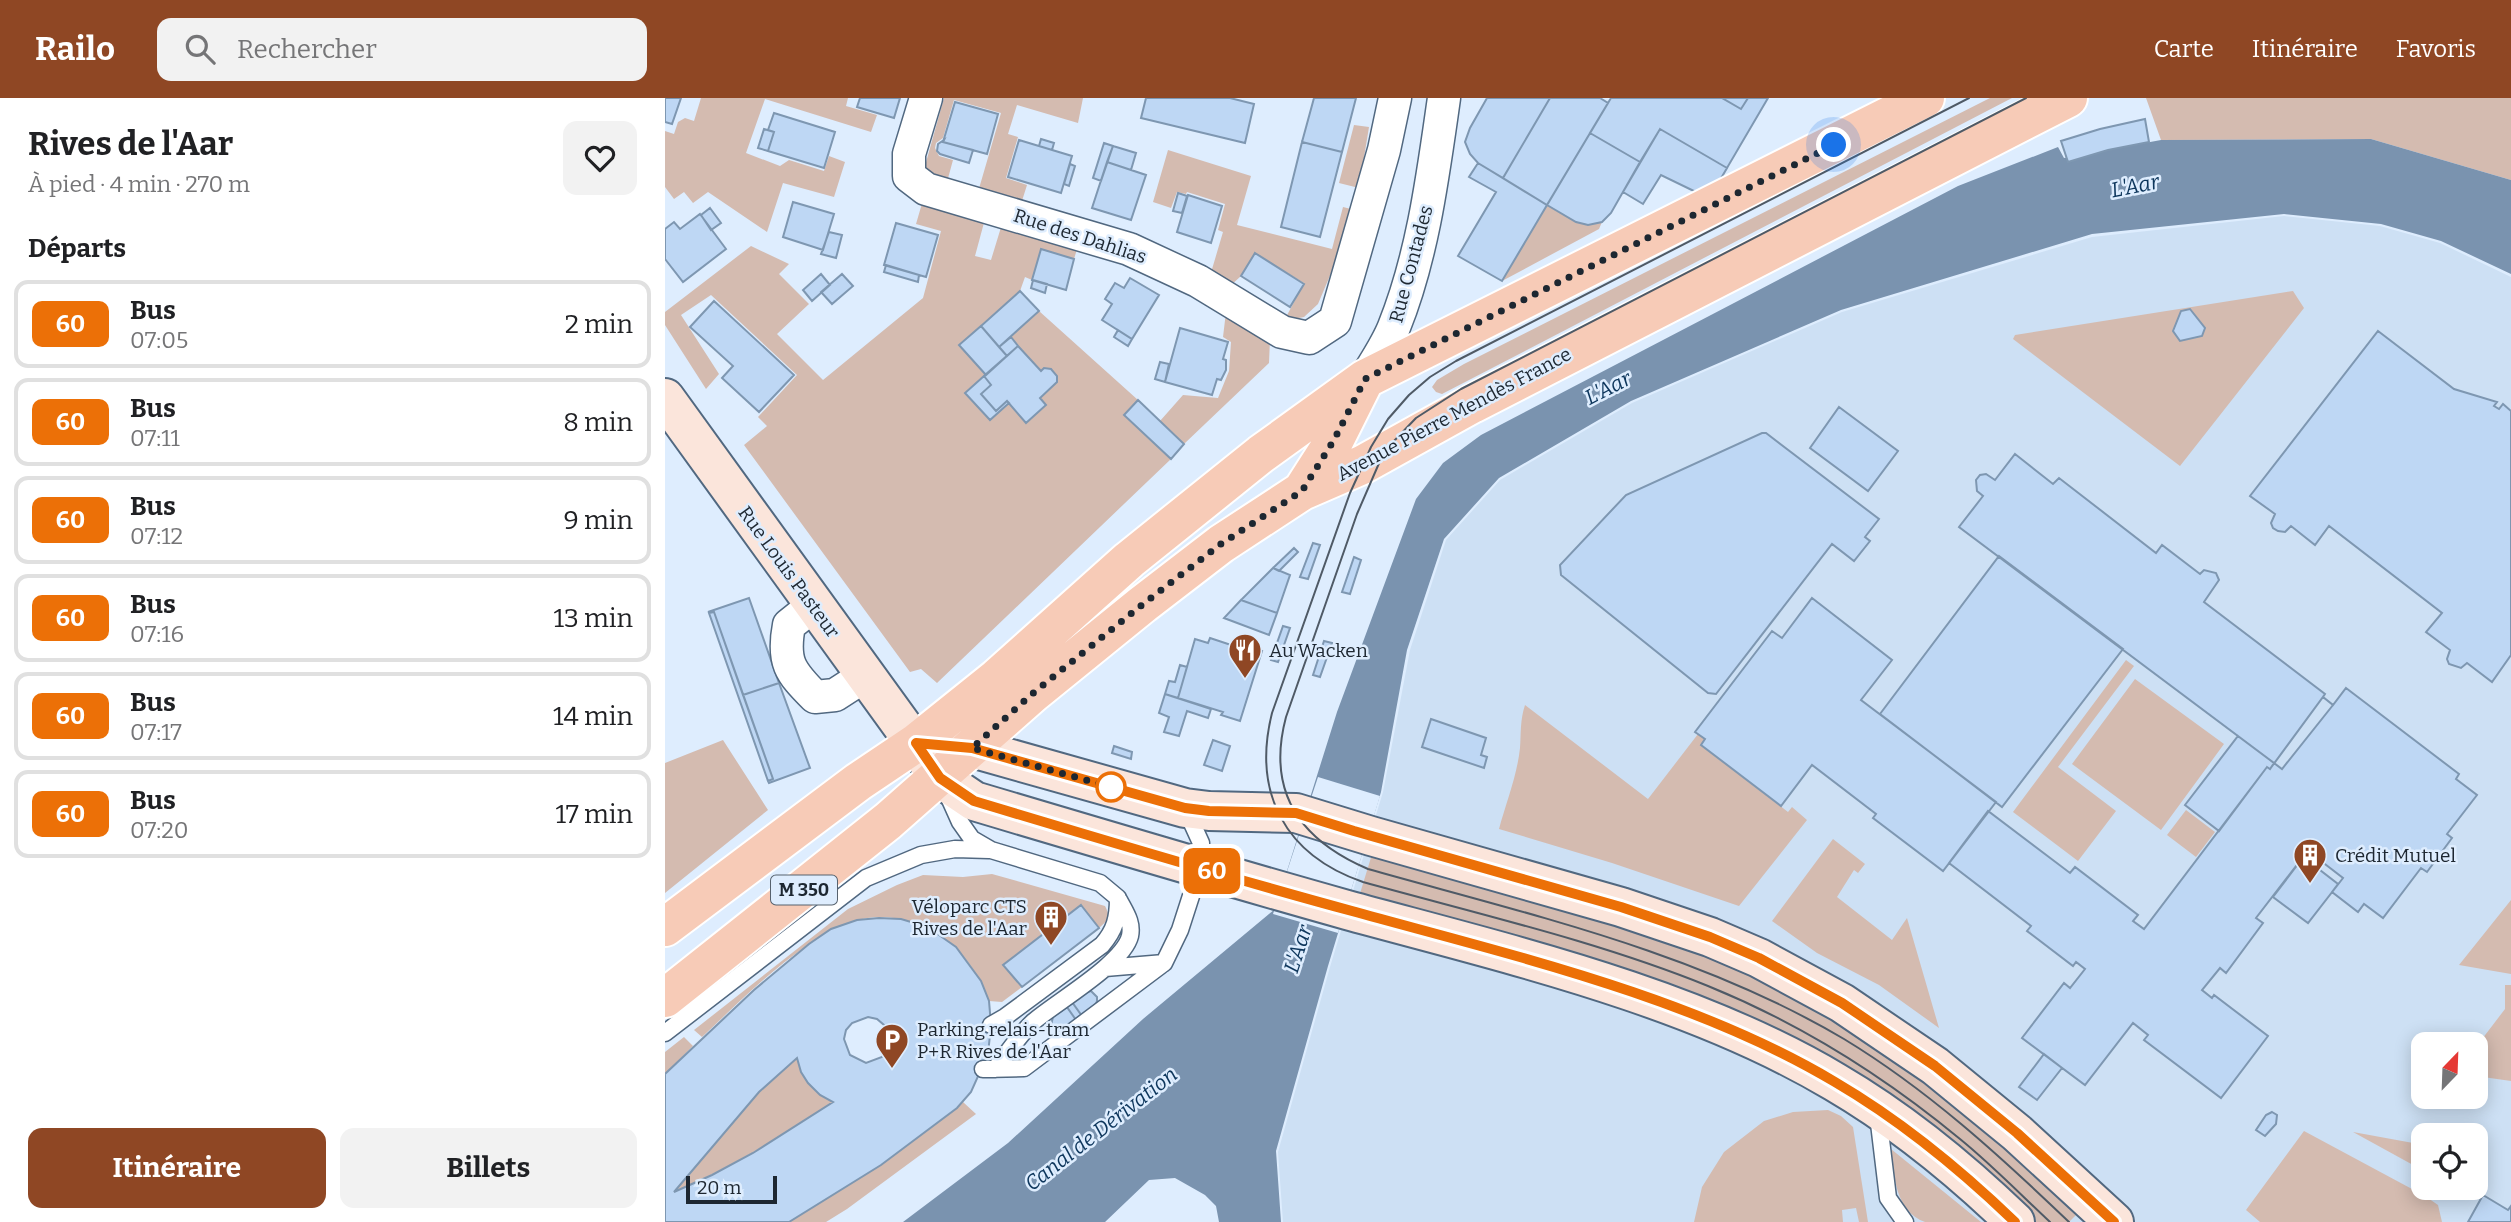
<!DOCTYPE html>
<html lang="fr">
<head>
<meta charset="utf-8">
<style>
	body { margin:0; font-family:Bitter,serif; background:#f2f2f2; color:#202124; height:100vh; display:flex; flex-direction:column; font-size:26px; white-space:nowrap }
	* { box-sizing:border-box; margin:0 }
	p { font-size:23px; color:#757577 }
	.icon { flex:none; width:38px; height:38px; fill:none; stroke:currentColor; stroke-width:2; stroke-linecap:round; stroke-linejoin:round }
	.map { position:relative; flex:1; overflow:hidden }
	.panel { display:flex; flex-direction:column; background:#fff; width:665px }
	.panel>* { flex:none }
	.badge { padding:0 14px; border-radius:10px; font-size:24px; line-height:46px }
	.needle { width:46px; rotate:23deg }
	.tools { position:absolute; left:1746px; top:934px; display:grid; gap:14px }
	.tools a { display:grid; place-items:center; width:77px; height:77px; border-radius:14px; background:#fff; box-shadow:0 4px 18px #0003; font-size:35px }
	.scale { position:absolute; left:21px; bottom:18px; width:91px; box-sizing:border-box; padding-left:7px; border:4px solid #1d2731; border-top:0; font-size:19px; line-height:24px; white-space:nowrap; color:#1d2731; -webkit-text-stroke:5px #deedfe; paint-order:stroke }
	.you { position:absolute; width:35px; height:35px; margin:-18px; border:5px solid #fff; border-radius:50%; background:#1a73e8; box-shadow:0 0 0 10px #1a73e833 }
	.map>.badge { position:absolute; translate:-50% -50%; box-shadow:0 0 0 4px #fff }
	h2 { padding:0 28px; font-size:26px; line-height:63px }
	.round { display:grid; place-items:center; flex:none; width:74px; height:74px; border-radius:14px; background:#f2f2f2 }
	.overview { display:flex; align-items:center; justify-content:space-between; height:119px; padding:0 28px }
	h1 { font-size:33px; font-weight:700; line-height:52px }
	.cta { display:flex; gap:14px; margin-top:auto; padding:14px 28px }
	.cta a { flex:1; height:80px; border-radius:14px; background:#8f4724; color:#fff; font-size:28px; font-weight:700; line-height:80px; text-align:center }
	.cta a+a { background:#f2f2f2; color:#202124 }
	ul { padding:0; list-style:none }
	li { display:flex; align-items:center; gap:21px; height:88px; margin:0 14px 10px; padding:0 14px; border:4px solid #e0e0e0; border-radius:14px }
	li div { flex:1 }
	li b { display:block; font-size:26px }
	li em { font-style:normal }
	li .badge { min-width:77px; font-weight:700; text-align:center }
	header { display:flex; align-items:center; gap:42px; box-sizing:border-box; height:98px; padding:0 35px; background:#8f4724; color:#fff }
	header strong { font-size:33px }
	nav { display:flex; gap:38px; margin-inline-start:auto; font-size:24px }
	.search { width:490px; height:63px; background:#f2f2f2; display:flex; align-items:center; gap:18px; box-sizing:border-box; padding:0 24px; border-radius:14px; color:#757577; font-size:26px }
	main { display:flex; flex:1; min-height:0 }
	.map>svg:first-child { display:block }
	.built { fill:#cde0f4; fill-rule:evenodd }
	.green { fill:#d4bbb0 }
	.water { fill:#7a93af }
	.pier { fill:#deedfe }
	.building { fill:#bed7f4; stroke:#7e97b1; stroke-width:2; fill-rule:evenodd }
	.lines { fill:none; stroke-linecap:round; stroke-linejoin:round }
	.lane-casing { stroke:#516880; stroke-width:19 }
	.street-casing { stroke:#516880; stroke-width:35 }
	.secondary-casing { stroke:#516880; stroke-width:42 }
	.primary-casing { stroke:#fff; stroke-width:42 }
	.lane { stroke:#fff; stroke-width:16 }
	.street { stroke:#fff; stroke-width:32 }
	.secondary { stroke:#fbe5db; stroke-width:38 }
	.primary { stroke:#f7cbb7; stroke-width:38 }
	.tram { stroke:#4f5a66; stroke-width:2 }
	.line-casing { stroke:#fff; stroke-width:16 }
	.line { stroke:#ec7007; stroke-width:10 }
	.walk { stroke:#1d2731; stroke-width:7; stroke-dasharray:0 12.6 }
	.stop-dot { fill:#fff; stroke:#ec7007; stroke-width:3.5 }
	.labels { text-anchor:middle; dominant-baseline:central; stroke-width:5; stroke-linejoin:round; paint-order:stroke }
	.shield { fill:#deedfe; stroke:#57626e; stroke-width:2 }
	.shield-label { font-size:18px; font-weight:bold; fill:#1d2731 }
	.street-label { font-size:19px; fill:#1d2731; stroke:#deedfe }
	.poi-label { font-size:19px; fill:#1d2731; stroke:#deedfe; text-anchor:start }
	.water-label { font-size:21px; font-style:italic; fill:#0d365c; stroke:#deedfe }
</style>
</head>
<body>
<header>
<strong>Railo</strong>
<div class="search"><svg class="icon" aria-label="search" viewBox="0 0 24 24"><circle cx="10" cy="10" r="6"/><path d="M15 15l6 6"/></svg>Rechercher</div>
<nav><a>Carte</a><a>Itinéraire</a><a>Favoris</a></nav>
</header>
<main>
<section class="panel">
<div class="overview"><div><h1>Rives de l'Aar</h1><p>À pied · 4 min · 270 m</p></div><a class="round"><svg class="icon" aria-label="heart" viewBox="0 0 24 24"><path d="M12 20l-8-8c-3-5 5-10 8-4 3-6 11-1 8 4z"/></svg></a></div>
<h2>Départs</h2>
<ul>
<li><span class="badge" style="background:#ec7007;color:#fff">60</span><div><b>Bus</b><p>07:05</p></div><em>2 min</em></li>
<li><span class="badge" style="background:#ec7007;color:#fff">60</span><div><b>Bus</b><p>07:11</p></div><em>8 min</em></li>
<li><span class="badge" style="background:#ec7007;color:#fff">60</span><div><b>Bus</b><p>07:12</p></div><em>9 min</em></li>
<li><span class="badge" style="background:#ec7007;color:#fff">60</span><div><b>Bus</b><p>07:16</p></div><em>13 min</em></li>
<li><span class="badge" style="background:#ec7007;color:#fff">60</span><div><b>Bus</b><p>07:17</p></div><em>14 min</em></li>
<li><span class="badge" style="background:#ec7007;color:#fff">60</span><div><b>Bus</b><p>07:20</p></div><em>17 min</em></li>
</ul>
<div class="cta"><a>Itinéraire</a><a>Billets</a></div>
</section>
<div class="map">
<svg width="1846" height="1124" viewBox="0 0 1846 1124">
	<rect width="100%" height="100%" fill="#deedfe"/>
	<path class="built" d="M1619 118 1715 128 1775 145 1846 179V1124H618L613 1054 665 869 718 694 745 552 781 442 835 382 967 305 1177 214 1427 139ZM1759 947H1811V999H1759ZM1759 1038H1811V1090H1759Z"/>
	<path class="green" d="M36 0H183L181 8 212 17 206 34 100 1 81 55 115 68 124 62 159 73 164 58 180 64 169 99 118 85 102 134 43 94 28 105 19 94 9 101 0 89V33L9 36 13 24 20 20 29 23Z
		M279 0H418L413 25 352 7 343 36 353 39 341 80 362 87 356 106 313 94 336 15 289 2 278 40 271 45 270 50 274 58 288 62 282 84 265 77 260 68Z
		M1325 0H1347L777 296 771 294 767 289 772 282 799 266Z
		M1481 0H1846V82L1706 41 1496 42Z
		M689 27 704 29 694 90 674 85Z
		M503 52 586 78 572 127 667 151 678 109 690 112 688 123 653 206 639 219 619 223 639 185 591 156 576 178 564 189 545 178 558 134 553 132 560 106 522 94 521 96 512 94 506 110 488 104Z
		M258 102 320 121 310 158 326 162 337 126 413 148 409 161 376 151 367 182 360 179 355 193 374 213 473 302 459 317 506 361 272 585 256 571 245 574 79 347 102 328 93 319 132 277 46 197 16 217 54 276 41 291 0 227V214L86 148 124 166 114 176 144 206 112 236 158 282 258 200 276 133 251 126Z
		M882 107C901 119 914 128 937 124L934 131 837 183Z
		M1628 193 1639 210 1515 368 1348 241 1350 237Z
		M561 214 605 241 604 265 519 346 495 323 518 297 553 300 564 273 566 244 558 239Z
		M1461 562 1469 568 1393 669 1451 713 1413 763 1348 714Z
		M1470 581 1559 646 1496 732 1407 666Z
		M860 607 983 701 1033 636 1040 641 1036 647 1123 714 1127 709 1142 722 1074 808 947 765 834 731C841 705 852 678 855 650 856 635 855 622 860 607Z
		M58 642 103 712 0 795V665Z
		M1521 712 1550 734 1531 759 1502 737Z
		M1168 741 1200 766 1193 775 1189 772 1172 799 1227 842 1242 820 1274 930 1214 887 1152 855 1107 823Z
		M708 753 952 821 1168 911 1418 1110 1404 1124H1369L1255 1026 693 802Z
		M327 776 440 808C446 819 443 822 434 830L416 808 339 868 357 889 337 904 324 903C312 873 297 850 268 834 246 821 216 814 190 823 133 843 81 898 37 939L29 932 183 811 232 787 258 777 298 779Z
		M1846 802V876L1794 867Z
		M1840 887H1846V983L1811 978V949L1840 911Z
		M19 939 28 948 0 976V954Z
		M132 960C138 981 148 993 168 1004 117 1038 65 1070 9 1094L94 994Z
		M298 1004 311 1016 182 1111 161 1124H124L216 1067Z
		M1163 1012 1176 1018 1188 1029 1203 1124H1194L1191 1110 1177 1112 1178 1124H1029L1037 1089 1059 1054 1099 1023 1128 1014Z
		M1639 1033 1760 1098 1773 1107 1777 1124H1595L1581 1112Z
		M1688 1034 1759 1047V1073Z
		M1226 1051 1316 1124C1304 1124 1269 1124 1260 1124 1230 1113 1229 1077 1226 1051Z"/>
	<path class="water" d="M1706 41 1846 82V176L1776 143 1716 126 1619 116 1427 136 1176 212 966 303 834 380 779 441 742 552 716 694 663 868 611 1053 616 1124H554L551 1108 540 1097 510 1080 484 1082 440 1124H238L343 1045 478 921 610 811 672 614 751 401 778 365 816 337 1293 88 1393 49 1399 60 1496 42Z"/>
	<path class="pier" d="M653 679 715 698 673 835 608 816Z"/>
	<path class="building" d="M0 0H16L7 26 0 24Z
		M195 0H235L229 20 192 9Z
		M481 0H565L589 6 580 45 476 20Z
		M649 0H691L677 54 637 44Z
		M822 0H885L838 80 813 65 805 56 800 44 805 30Z
		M885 0H935L943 5 882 107 838 80Z
		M946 0H1057L1076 11 1083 0H1103L1062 70 995 31 975 64 925 35Z
		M1057 0H1083L1076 11Z
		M290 4 333 16 322 56 278 44Z
		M109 15 170 34 159 70 103 53 109 34 103 32Z
		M1480 21 1484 44 1443 52 1403 64 1396 43 1435 31Z
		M99 31 109 34 103 53 93 50Z
		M995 31 1062 70 1055 82 1033 95 996 77 978 106 958 94Z
		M925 35 975 64 946 115 937 124 923 127 911 124 882 107Z
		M376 41 389 45 387 52 374 48Z
		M279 42 278 44 308 52 304 65 275 56 272 53 273 46Z
		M354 42 407 58 396 95 343 79Z
		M637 44 677 54 655 139 616 129Z
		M439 45 448 48 436 83 428 80Z
		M448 48 471 55 466 72 442 64Z
		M442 64 481 77 466 122 427 110Z
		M813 65 882 107 837 183 793 158 831 94 804 79Z
		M405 66 410 68 404 88 399 86Z
		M513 95 522 98 517 115 508 113Z
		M523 97 557 108 546 145 512 134Z
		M128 104 169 116 158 152 118 139Z
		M45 110 56 125 46 132 36 117Z
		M35 116 61 151 18 184 0 161V131L9 124 15 131Z
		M231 125 273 137 261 179 219 167Z
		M164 134 177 137 171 160 156 156Z
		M376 151 409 161 401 192 367 182Z
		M590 155 639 186 625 209 576 178Z
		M221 167 254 177 253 184 219 174Z
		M156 176 165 187 147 203 138 192Z
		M177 176 188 188 167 206 156 194Z
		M465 180 494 197 467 241 437 222 447 206 440 201 450 185 459 190Z
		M368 182 382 186 380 195 366 190Z
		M355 193 374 213 334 249 316 228Z
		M49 203 129 277 94 314 57 280 68 268 25 229Z
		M1525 211 1540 230 1537 238 1515 243 1508 233 1516 213Z
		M316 228 342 258 321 277 294 247Z
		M515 230 563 244 558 261 561 262V272L556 282 552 281 547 297 500 284Z
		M453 232 467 241 463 248 449 239Z
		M1713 233 1789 291 1832 304 1829 308 1834 311 1838 306 1846 313V557L1827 584 1802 565 1796 570 1784 566 1782 561 1785 552 1761 534 1777 515 1664 428 1650 447 1626 428 1620 434 1613 433 1608 430 1606 425 1610 416 1585 398Z
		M346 239 353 248 342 258 334 249Z
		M353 248 376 273 379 270 386 271 392 278V284L375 300 381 307 361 325 342 303 331 313 316 296 326 287 319 278Z
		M495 264 504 266 500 284 490 281Z
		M319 278 326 287 316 296 331 313 342 303 344 305 325 322 300 295Z
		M473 302 519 346 506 361 459 317Z
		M1174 309 1233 353 1203 393 1145 350Z
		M1097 335H1101L1214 421 1200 439 1205 443 1189 463 1167 446 1051 596 1043 595 896 477 895 467 961 397Z
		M1350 356 1388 386 1394 380 1491 455 1497 447 1535 476 1539 472 1551 475 1554 482 1539 504 1660 596 1658 599 1668 607 1617 671 1294 429 1318 398 1312 393 1311 382 1315 377 1321 376 1330 382Z
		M648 445 655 447 643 481 635 479Z
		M629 450 633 454 614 473 608 470Z
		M1334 458 1458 551 1337 709 1215 616Z
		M689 459 696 462 685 496 677 494Z
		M608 470 625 477 612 515 576 502Z
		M84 500 114 585 78 597 49 514H43Z
		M1147 500 1227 562 1196 602 1331 704 1278 773 1208 720 1211 716 1147 667 1116 708 1036 647 1040 641 1030 634 1107 533 1117 540Z
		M576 502 612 515 604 537 559 520Z
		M49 514 108 681 103 683 44 515Z
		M618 528 625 530 613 564 606 562Z
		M545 540 578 551 579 547 597 553 575 623 556 617 558 614 513 600 530 541 543 545Z
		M659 543 667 545 655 579 648 577Z
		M515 567 522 569 513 600 500 596 504 583 510 584Z
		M114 585 145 670 104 685 103 683 108 681 78 597Z
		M1681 590 1794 676 1791 681 1812 697 1782 736 1787 740 1762 774 1756 770 1718 820 1699 806 1693 814 1667 794 1673 786 1638 759 1591 820 1598 825 1561 875 1555 870 1537 892 1547 900 1549 897 1603 938 1556 1000 1479 942 1483 937 1468 925 1420 987 1357 940 1399 885 1405 890 1420 871 1411 864 1408 868 1362 833 1366 828 1284 765 1323 713 1405 775 1410 769 1473 817 1468 823 1479 831 1602 669 1605 671 1658 599 1668 607Z
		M500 596 546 611 543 620 522 613 514 638 499 634 504 619 494 615Z
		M766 621 821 640 816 657 822 659 819 670 757 649Z
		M1573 638 1609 665 1605 671 1602 669 1554 733 1520 707Z
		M548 642 565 648 557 673 539 667Z
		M449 648 467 654 466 661 447 655Z
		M1643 753 1678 780 1643 825 1608 799Z
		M416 807 434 830 357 889 338 867Z
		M214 820 236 821 256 827 274 837 291 849 316 883 324 903 326 927 323 956 306 994 292 1010 216 1067 124 1124H0V976L89 892 144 846 166 831 192 822ZM203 919 212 921 219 927 224 935 225 943 223 952 217 959 201 965 185 957 179 941 181 932 187 925ZM132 960 136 974 143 985 155 997 168 1004 88 1055 47 1077 9 1094 94 994Z
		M426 893 432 899V903L430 908 417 918 407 904 422 894Z
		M407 904 417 918 411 922 402 909Z
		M402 909 411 922 399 932 389 931 386 927 388 919Z
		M1379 956 1397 970 1372 1002 1354 989Z
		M1607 1014 1612 1017 1611 1026 1600 1038 1591 1032 1601 1017Z
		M1818 1097 1843 1112 1846 1108V1124H1803Z"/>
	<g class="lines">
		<defs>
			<path id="lane" d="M282 695 295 724 307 741 326 752 435 785 453 800C453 820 450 832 437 847L340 919 326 927
				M440 870 499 865
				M0 935 201 780 256 757 290 751 324 752
				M318 971 359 970 499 865 515 832 535 770 536 745 521 712
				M330 971C342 956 354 937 368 924 391 904 458 866 465 838 468 824 460 814 454 802
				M1213 1017 1223 1100 1240 1124"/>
			<path id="street" d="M261 0 244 56V78L261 91 464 151 533 183 617 234 644 240 670 223 719 52 730 0
				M700 281C710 264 722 247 729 229 758 157 768 77 779 0
				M149 507 124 527C117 564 125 574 150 599L170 597 201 577"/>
			<path id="secondary" d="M0 300 275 680 309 703C433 740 557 777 682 812 843 856 1026 898 1170 984 1235 1022 1296 1072 1350 1124
				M277 648 307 650 520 710 544 713 631 715 706 738 956 809 1045 839 1094 860 1177 905 1270 968 1352 1035 1449 1124"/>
			<path id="primary" d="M637 393 669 343 698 285
				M0 829 193 684 251 645 332 580 464 462 596 356 700 281 1260 0
				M0 900 223 723 367 596 478 506 556 446 637 393 697 367 807 306 1403 0"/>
		</defs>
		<use href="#lane" class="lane-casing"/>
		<use href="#street" class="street-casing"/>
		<use href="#secondary" class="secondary-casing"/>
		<use href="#primary" class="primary-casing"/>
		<use href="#lane" class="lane"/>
		<use href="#street" class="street"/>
		<use href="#secondary" class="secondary"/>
		<use href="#primary" class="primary"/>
		<path class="tram" d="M1304 0 791 263 765 279 744 297 723 321 706 349 685 395 607 615C587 695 620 757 698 784 813 816 932 843 1043 888 1134 925 1220 979 1295 1041 1327 1067 1355 1096 1385 1124
			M1361 0 796 291 751 320 729 343 715 363 692 416 621 619C601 694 635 742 703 771 866 817 1032 854 1179 941 1263 992 1334 1057 1404 1124"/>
	</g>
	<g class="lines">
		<defs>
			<path id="line" d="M1350 1124C1296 1072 1235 1022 1170 984 1028 899 846 857 687 813 561 779 435 741 309 703L275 680 251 645 307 650 520 710 544 713 631 715 689 733 956 809 1045 839 1094 860 1177 905 1270 968 1352 1035 1449 1124"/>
		</defs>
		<use href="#line" class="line-casing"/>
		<use href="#line" class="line"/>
		<path class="walk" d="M446 689 307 650 367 596 478 506 556 446 637 393 669 342 700 281 1169 47"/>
	</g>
	<defs>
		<symbol id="restaurant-pin" viewBox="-11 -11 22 30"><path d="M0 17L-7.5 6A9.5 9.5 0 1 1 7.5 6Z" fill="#8f4724" stroke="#deedfe"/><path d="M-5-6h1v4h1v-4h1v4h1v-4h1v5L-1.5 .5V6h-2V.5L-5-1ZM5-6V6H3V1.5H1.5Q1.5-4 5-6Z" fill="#fff"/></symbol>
		<symbol id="building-pin" viewBox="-11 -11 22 30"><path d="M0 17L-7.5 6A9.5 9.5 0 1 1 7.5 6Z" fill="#8f4724" stroke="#deedfe"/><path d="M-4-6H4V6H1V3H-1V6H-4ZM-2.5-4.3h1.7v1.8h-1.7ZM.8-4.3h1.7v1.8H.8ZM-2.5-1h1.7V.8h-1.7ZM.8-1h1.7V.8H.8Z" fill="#fff"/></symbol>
		<symbol id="parking-pin" viewBox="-11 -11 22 30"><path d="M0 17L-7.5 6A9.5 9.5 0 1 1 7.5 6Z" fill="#8f4724" stroke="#deedfe"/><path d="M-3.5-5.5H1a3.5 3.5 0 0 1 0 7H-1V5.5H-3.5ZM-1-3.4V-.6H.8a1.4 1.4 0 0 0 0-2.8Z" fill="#fff"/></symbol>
	</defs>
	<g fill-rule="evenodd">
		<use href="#restaurant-pin" x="561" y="533" width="38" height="52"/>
		<use href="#building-pin" x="1626" y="738" width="38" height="52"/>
		<use href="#building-pin" x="367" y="800" width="38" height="52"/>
		<use href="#parking-pin" x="208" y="923" width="38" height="52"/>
	</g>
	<circle class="stop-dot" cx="446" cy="689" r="14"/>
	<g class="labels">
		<rect class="shield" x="106" y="777.5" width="66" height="29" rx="5"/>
		<g class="shield-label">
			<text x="139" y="792">M 350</text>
		</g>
		<g class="street-label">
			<text transform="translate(415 138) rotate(18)">Rue des Dahlias</text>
			<text transform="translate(746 166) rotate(-75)">Rue Contades</text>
			<text transform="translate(789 316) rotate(-28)">Avenue Pierre Mendès France</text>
			<text transform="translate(124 474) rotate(54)">Rue Louis Pasteur</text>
		</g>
		<g class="poi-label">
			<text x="604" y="552">Au Wacken</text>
			<text x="1670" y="757">Crédit Mutuel</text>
			<text x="362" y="808" text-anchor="end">Véloparc CTS<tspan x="362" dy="22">Rives de l'Aar</tspan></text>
			<text x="252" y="931">Parking relais-tram<tspan x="252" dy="22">P+R Rives de l'Aar</tspan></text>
		</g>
		<g class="water-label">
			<text transform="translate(1470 88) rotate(-11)">L'Aar</text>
			<text transform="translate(943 290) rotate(-27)">L'Aar</text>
			<text transform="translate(633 851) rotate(-72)">L'Aar</text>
			<text transform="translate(436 1031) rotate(-38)">Canal de Dérivation</text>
		</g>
	</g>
</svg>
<div class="tools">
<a><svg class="needle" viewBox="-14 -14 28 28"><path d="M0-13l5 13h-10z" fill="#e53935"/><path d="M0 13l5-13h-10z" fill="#757577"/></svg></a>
<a><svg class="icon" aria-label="locate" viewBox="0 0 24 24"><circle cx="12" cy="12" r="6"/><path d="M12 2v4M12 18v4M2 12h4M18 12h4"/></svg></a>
</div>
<div class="scale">20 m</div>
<div class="you" style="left:1169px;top:47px"></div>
<b class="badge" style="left:547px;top:773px;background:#ec7007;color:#fff">60</b>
</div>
</main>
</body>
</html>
